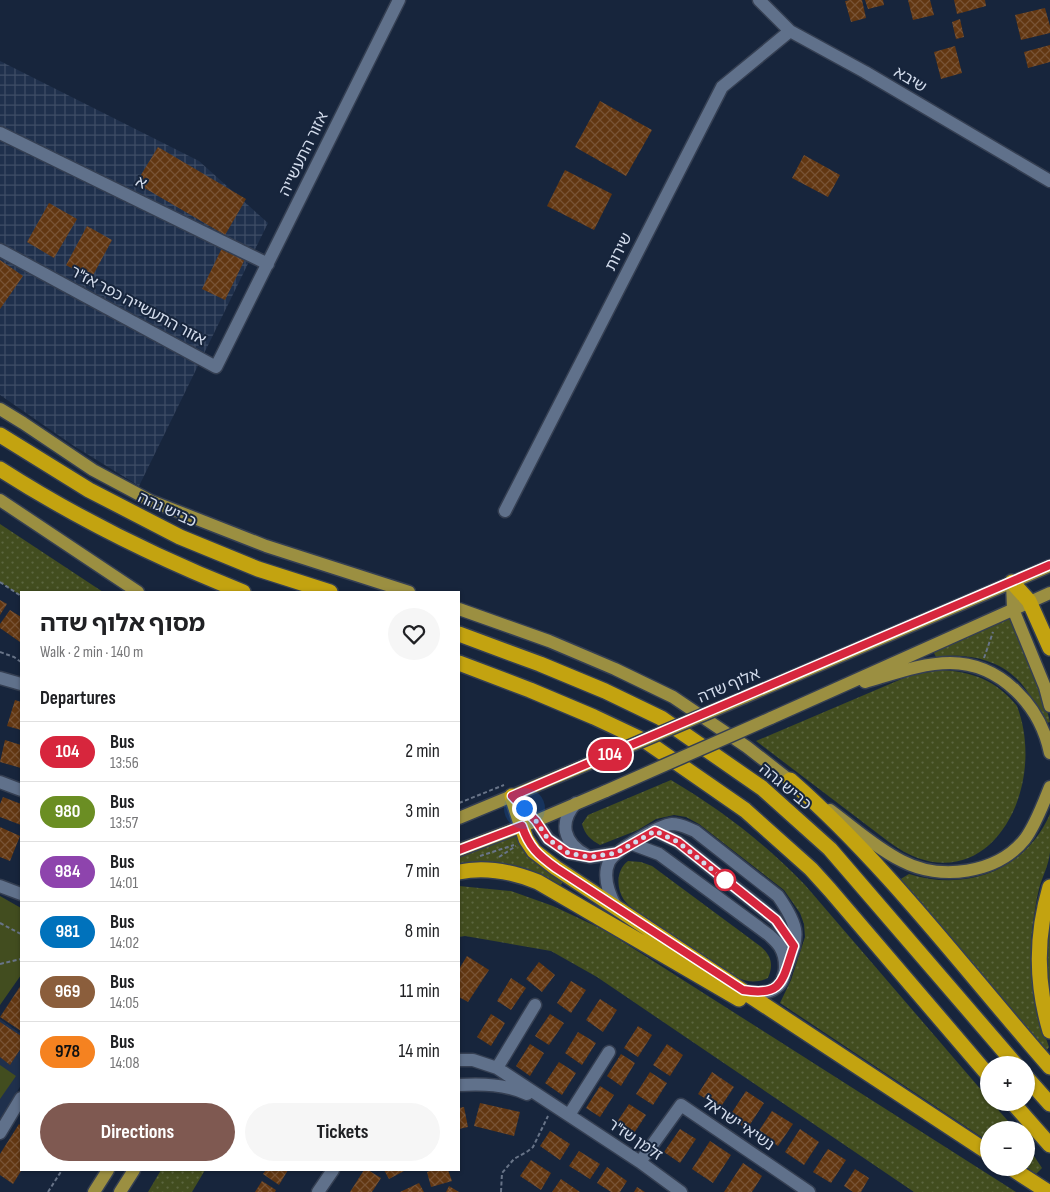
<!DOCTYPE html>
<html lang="en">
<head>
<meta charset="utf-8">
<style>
	body { margin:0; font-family:"Sofia Sans Condensed","Noto Sans Hebrew",sans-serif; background:#f6f6f6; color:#202124; height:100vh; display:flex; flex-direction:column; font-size:19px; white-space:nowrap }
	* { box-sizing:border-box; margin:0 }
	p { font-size:16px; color:#757577 }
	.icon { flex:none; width:28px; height:28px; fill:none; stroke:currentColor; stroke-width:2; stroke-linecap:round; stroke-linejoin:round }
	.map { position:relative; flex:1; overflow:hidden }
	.details { position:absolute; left:20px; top:591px; width:440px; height:580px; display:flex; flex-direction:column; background:#fff; border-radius:0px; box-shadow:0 1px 4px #0004 }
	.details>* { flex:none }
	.badge { padding:0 10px; border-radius:16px; font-size:18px; line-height:32px }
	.tools { position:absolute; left:980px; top:1056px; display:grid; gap:10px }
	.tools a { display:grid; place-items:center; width:55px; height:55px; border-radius:50%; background:#fff; box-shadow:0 1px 4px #0004; font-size:25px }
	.you { position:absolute; width:25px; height:25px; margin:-12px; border:4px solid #fff; border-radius:50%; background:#1a73e8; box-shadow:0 0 0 8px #1a73e833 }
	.map>.badge { position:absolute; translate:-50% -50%; box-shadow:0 0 0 2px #fff }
	h2 { padding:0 20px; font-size:19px; line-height:45px }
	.round { display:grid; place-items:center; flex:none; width:52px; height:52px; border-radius:26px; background:#f6f6f6 }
	.summary { display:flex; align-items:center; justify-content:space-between; height:85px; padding:0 20px }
	h1 { font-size:24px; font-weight:700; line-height:38px }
	.action { display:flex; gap:10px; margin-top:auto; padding:10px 20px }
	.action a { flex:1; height:58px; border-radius:30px; background:#7f5951; color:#fff; font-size:20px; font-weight:700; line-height:58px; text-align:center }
	.action a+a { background:#f6f6f6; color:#202124 }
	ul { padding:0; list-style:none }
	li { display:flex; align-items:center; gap:15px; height:60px; padding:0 20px; border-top:1px solid #e0e0e0 }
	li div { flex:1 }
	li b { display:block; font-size:19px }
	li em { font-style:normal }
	li .badge { min-width:55px; font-weight:700; text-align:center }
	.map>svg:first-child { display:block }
	.built { fill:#1f304c }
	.industrial { fill:url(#industrial-grid) }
	.grass { fill:url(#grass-dots) }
	.green { fill:#424d1f }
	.building { fill:url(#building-cross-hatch) }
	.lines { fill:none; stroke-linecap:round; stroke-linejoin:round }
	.minor-casing { stroke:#353f52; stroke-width:15 }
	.major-casing { stroke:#353f52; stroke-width:15 }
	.highway-casing { stroke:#353f52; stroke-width:18 }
	.path { stroke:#687488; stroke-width:2; stroke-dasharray:4 2.5; stroke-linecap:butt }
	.minor { stroke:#60718b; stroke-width:12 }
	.major { stroke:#9b8f41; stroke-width:12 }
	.highway { stroke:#c3a310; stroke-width:15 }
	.major-bridge-casing { stroke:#353f52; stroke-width:15; stroke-linecap:butt }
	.major-bridge { stroke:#9b8f41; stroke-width:12 }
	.line-casing { stroke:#fff; stroke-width:11 }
	.line { stroke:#d7263d; stroke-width:8 }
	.walk { stroke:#d3dcec; stroke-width:5; stroke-dasharray:0 9 }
	.stop-dot { fill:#fff; stroke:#d7263d; stroke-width:2.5 }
	.labels { text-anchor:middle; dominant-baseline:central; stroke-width:4; stroke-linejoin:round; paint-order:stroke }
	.street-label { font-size:16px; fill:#d3dcec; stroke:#17253c }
</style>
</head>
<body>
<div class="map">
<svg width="1050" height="1192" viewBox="0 0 1050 1192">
	<defs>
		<pattern id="industrial-grid" width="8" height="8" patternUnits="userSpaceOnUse" patternTransform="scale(1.25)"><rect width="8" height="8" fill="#1f304c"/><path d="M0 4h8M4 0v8" fill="none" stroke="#3f4d66"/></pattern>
		<pattern id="grass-dots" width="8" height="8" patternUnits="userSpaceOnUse" patternTransform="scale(1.25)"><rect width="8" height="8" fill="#424d1f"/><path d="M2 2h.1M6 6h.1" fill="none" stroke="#5c6640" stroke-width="1.8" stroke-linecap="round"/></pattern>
		<pattern id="building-cross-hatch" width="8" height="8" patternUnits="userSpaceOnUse" patternTransform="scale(1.25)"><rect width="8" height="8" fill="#623712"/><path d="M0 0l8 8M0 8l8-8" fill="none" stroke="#785335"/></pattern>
	</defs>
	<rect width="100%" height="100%" fill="#17253c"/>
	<path class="built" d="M0 1019 21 1034V1085L0 1120Z"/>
	<path class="industrial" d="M0 61 199 161 268 223 139 486 74 446 0 395Z"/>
	<path class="grass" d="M0 524 103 592H21V596L0 582Z
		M1012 616 1042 691 1050 722 1044 724C1037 708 1029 690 1016 678 995 658 964 653 936 657L933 651Z
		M941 670C973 672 996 680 1017 706 1050 794 982 911 889 842L756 741 911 675Z
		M671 780C720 809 766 844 805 885L989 1099V1102L992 1103 1016 1130H989V1142L780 1003 791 980 805 937 804 924 800 913 784 890 699 824 686 817 674 815 656 819 638 830 600 845C591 840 585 835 582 824L588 815Z
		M1050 814C1050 827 1050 840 1050 852 1049 865 1042 877 1039 889 1036 900 1035 912 1033 923 1027 966 1035 1008 1049 1047L1045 1053 899 880 909 874C966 892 1025 871 1050 814Z
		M516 835 521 843 564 880 559 888 459 867V857Z
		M628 861 641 862 652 866 760 946C771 955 774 964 768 978 758 983 748 982 738 978L633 909C630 906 626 903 624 900 616 888 616 870 628 861Z
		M459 886 511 891 553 906 606 931 1016 1192H914L597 977 551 951 465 936 459 937Z
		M1050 919V991C1044 967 1048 943 1050 919Z
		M1026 1144 1042 1168 1036 1174 1026 1167Z
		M161 1170H205L192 1192H148Z"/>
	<path class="green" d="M0 896 21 908V975L0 1005Z
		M0 1065 16 1076 0 1099Z"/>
	<path class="building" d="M850 0H862L866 18 851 22 845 1Z
		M865 0H883L884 5 868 9Z
		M908 0H930L934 15 913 20Z
		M954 0H985L986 6 957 14Z
		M1045 8 1050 26V33L1021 40 1015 15Z
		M960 19 964 37 956 39 952 22Z
		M1050 45V62L1028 68 1024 52Z
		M955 46 962 73 941 79 934 52Z
		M600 101 652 130 626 176 575 147Z
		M158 147 246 199 225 235 136 183Z
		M804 155 840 175 828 197 792 178Z
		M565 170 612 194 594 230 547 206Z
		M49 203 77 219 54 258 27 242Z
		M87 226 112 240 91 279 66 265Z
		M222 248 245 259 225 300 202 289Z
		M0 260 23 276 0 309Z
		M0 600 7 604 0 615Z
		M10 610 21 617 20 642 0 628V624Z
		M15 700 21 702V730L7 726Z
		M5 740 21 745V768L0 762Z
		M3 797 21 804V825L0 817V804Z
		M0 827 20 836 10 861 0 857Z
		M467 956 489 970 468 1002 459 997V969Z
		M539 962 555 975 542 992 526 979Z
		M511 978 526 988 511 1010 497 1001Z
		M571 981 586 990 571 1013 557 1003Z
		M21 985V1031L0 1017Z
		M600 999 617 1010 603 1032 586 1020Z
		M491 1014 505 1023 491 1046 477 1037Z
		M550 1014 564 1023 549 1045 535 1036Z
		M0 1022 21 1036V1048L10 1065 0 1057Z
		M638 1026 652 1035 638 1057 624 1048Z
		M578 1032 596 1043 582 1065 565 1053Z
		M530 1044 544 1053 530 1076 516 1066Z
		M667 1044 683 1055 670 1076 653 1065Z
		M621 1054 635 1063 621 1086 607 1076Z
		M559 1062 576 1073 562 1095 545 1083Z
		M650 1072 667 1083 653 1105 636 1094Z
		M712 1072 734 1087 720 1108 698 1094Z
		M600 1086 614 1095 600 1117 586 1108Z
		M746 1091 764 1103 747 1129 729 1117Z
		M480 1103 520 1112 514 1136 474 1126Z
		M629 1104 646 1115 632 1136 615 1125Z
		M464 1107 468 1127 459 1129V1108Z
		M772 1111 793 1124 778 1146 758 1132Z
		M19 1124 21 1126V1171L13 1184 0 1175V1154Z
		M680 1129 696 1139 680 1163 664 1152Z
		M800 1129 819 1142 804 1165 785 1152Z
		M550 1131 570 1144 560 1160 540 1146Z
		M710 1141 731 1155 713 1183 692 1169Z
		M828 1149 846 1160 831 1183 813 1172Z
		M579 1151 600 1164 590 1179 569 1166Z
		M531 1160 551 1173 541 1190 520 1176Z
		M743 1163 762 1176 752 1192H724Z
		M607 1167 627 1181 620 1192H611L597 1183Z
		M855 1169 869 1178 861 1192H853L844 1186Z
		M266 1170H288L279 1185 263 1174Z
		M364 1170H368L381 1178 372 1192H350Z
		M384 1170H406L389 1179Z
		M433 1170H448L452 1181 431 1187 427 1172Z
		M561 1179 580 1192H552Z
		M262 1181 276 1190 275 1192H255Z
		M419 1183 424 1192H400Z
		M449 1186 459 1192H446Z
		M637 1187 645 1192H634Z"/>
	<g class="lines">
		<defs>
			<path id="minor" d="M759 0 790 31 865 72 1050 181
				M0 133 268 264
				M0 250 216 367 399 0
				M505 511 722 87 790 31
				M0 678 21 684
				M0 782 21 790
				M513 798 536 821 548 839 569 853 590 857 616 853
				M576 803C558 823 564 843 586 855
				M655 831 678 842 776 920 794 947
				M632 844 659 854 769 935C773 939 777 942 780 947 787 959 788 981 774 989 765 995 753 992 744 991
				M0 886 21 894
				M616 907C609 894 602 877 609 862 614 851 660 825 672 824 681 824 687 828 695 831L778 896C804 933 797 938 783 977
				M459 1060H473L497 1068 640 1162 681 1192
				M497 1068 535 1005
				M459 1085C483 1084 505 1084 527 1094
				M569 1115 609 1052
				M0 1133 21 1098
				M640 1162 681 1105 809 1192
				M318 1192 333 1170"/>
			<path id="major" d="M0 409 23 423 93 470 151 501 266 546 409 592
				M0 500 138 592
				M1012 582 1013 609 1045 687 1050 706
				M459 609 549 641 615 669 673 697 747 747 797 786
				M865 682C920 666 968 645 1016 691 1034 708 1045 729 1050 753
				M745 697 1050 566
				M771 718 1050 593
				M830 810C853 827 876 848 902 861 940 881 997 874 1025 839 1036 824 1043 804 1050 787
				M459 818 576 769
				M459 850 536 821 606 791
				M94 1192 108 1170
				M120 1192 134 1170"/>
			<path id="highway" d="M0 435 89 490 180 537 258 569 330 592
				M0 469C78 519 157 558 243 592
				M1012 582 1029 601 1050 648
				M459 634 540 664 605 691 661 718 762 788 830 849 1016 1065
				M459 663 530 690 594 717 647 742 745 810 811 869 830 890 989 1076
				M790 780C887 865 965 970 1050 1067
				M512 796 526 839 534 851 556 868 989 1153
				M459 872C486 866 513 872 538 882L739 999
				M1050 887C1036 934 1036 984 1050 1031
				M1026 1077 1050 1104
				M1012 1102 1050 1145
				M1011 1168 1048 1192"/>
		</defs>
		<use href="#minor" class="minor-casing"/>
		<use href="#major" class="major-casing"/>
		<use href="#highway" class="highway-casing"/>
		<path class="path" d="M0 582 21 596
			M0 652 14 657 21 662
			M984 658 993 632
			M459 803 504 785
			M480 856 514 845
			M499 857 516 846
			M0 923 21 934
			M0 964 21 959
			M48 1192 62 1170
			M501 1192 502 1173 514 1159 528 1151 533 1147 548 1116"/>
		<use href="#minor" class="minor"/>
		<use href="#major" class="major"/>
		<use href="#highway" class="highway"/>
		<defs>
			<path id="major-bridge" d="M576 769 745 697
				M606 791 771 718"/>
		</defs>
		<use href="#major-bridge" class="major-bridge-casing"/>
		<use href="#major-bridge" class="major-bridge"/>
	</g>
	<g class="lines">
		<defs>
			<path id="line" d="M459 850 522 826C529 847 538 855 556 868L743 990C784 997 782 980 794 946L776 920 678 842 655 831 616 853 590 857 568 853 548 839 536 821 512 796 1050 565"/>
		</defs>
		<use href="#line" class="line-casing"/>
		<use href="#line" class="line"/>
		<path class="walk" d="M524 808 536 821 548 839 568 853 578 855 590 857 616 853 655 831 678 842 725 880"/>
	</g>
	<circle class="stop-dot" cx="725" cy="880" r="10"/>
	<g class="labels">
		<g class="street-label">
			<text transform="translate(910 80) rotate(31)">שיבא</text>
			<text transform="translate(304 154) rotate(-64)">אזור התעשייה</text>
			<text transform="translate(141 183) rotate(26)">א</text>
			<text transform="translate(619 252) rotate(-63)">שירות</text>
			<text transform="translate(138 306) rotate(28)">אזור התעשייה כפר אז"ר</text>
			<text transform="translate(167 510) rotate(25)">כביש גהה</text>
			<text transform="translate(729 686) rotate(-23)">אלוף שדה</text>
			<text transform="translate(785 787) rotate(40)">כביש גהה</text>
			<text transform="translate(738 1124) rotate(34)">נשיאי ישראל</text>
			<text transform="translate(635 1140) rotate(34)">זלמן שז"ר</text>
		</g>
	</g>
</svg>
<div class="tools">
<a>+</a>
<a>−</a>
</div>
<div class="you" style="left:524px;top:808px"></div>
<b class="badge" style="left:610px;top:755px;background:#d7263d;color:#fff">104</b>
<section class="details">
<div class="summary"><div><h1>מסוף אלוף שדה</h1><p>Walk · 2 min · 140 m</p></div><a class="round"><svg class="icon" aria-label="heart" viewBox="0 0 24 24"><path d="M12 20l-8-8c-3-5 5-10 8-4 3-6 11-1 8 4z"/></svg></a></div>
<h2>Departures</h2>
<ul>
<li><span class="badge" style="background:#d7263d;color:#fff">104</span><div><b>Bus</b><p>13:56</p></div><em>2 min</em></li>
<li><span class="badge" style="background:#6b8e23;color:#fff">980</span><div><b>Bus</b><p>13:57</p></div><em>3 min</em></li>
<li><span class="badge" style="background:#8e44ad;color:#fff">984</span><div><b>Bus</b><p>14:01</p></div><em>7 min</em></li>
<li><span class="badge" style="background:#0072bc;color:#fff">981</span><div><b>Bus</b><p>14:02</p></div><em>8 min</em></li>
<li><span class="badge" style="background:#8b5e3c;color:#fff">969</span><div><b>Bus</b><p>14:05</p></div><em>11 min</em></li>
<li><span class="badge" style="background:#f58220;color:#111">978</span><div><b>Bus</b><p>14:08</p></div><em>14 min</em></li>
</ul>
<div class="action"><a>Directions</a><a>Tickets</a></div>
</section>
</div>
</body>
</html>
